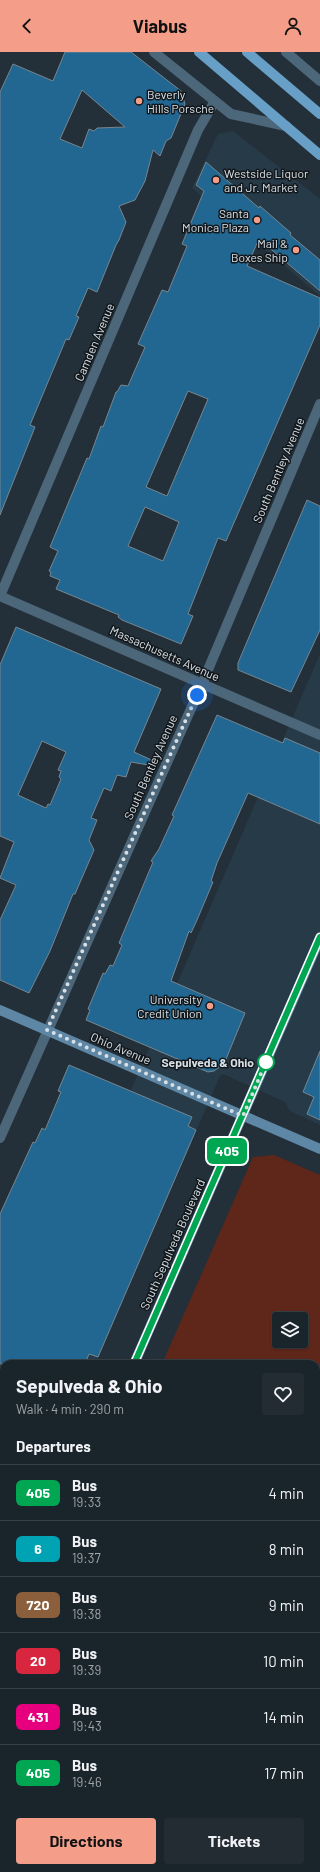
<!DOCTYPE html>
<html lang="en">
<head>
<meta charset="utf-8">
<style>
	body { margin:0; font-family:Barlow,sans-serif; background:#232c33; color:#f1f3f6; height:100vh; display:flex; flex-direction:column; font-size:15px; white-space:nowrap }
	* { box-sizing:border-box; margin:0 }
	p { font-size:13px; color:#9fa4a9 }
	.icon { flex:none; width:22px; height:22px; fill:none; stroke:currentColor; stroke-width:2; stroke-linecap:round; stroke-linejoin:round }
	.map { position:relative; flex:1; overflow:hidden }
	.side { position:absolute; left:0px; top:1308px; width:320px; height:512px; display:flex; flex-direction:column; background:#1a242b; border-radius:12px 12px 0 0; box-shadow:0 1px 3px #0004,0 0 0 1px #384147 }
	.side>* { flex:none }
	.badge { padding:0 8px; border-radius:6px; font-size:14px; line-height:26px }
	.tools { position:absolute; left:272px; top:1260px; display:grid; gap:8px }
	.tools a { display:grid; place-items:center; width:36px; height:36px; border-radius:4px; background:#1a242b; box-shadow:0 1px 3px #0004,0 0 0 1px #384147; font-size:20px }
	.you { position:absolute; width:20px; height:20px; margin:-10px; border:3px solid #fff; border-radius:50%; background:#1a73e8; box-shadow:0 0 0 6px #1a73e833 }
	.map>.badge { position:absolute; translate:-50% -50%; box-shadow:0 0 0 2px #fff }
	h2 { padding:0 16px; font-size:15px; line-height:36px }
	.round { display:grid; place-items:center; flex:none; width:42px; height:42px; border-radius:4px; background:#232c33 }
	.summary { display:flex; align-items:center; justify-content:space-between; height:68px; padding:0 16px }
	h1 { font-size:19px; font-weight:700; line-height:30px }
	.cta { display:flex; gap:8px; margin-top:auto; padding:8px 16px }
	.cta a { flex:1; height:46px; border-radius:4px; background:#f49e8a; color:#111; font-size:16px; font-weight:700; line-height:46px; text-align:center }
	.cta a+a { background:#232c33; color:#f1f3f6 }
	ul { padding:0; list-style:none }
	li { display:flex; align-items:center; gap:12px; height:56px; padding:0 16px; border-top:1px solid #384147 }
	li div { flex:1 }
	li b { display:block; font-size:15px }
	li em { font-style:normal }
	li .badge { min-width:44px; font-weight:700; text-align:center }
	header { display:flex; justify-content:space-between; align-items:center; height:52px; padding:0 16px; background:#f49e8a; color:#111; font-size:18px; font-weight:700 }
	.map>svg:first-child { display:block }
	.built { fill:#273a48 }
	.green { fill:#5f261a; fill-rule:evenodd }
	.building { fill:#216792; stroke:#778690; fill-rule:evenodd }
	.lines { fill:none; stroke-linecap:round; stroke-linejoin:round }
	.street { stroke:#4d677a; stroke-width:10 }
	.secondary { stroke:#5d87a5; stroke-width:10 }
	.primary { stroke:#689fc6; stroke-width:10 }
	.highway { stroke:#72b6e4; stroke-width:12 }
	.line-casing { stroke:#fff; stroke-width:9 }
	.line { stroke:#00a651; stroke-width:6 }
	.walk { stroke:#d8e0e6; stroke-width:4; stroke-dasharray:0 7.2 }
	.poi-dot { fill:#f49e8a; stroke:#11171b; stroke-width:1.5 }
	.stop-dot { fill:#fff; stroke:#00a651; stroke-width:2 }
	.labels { text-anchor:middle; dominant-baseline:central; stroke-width:3; stroke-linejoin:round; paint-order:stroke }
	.poi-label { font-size:12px; fill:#d8e0e6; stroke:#11171b; text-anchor:end }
	.street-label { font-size:12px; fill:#d8e0e6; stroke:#11171b }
	.stop-label { font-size:12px; font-weight:bold; fill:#d8e0e6; stroke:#11171b; text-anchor:end }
</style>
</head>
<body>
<header><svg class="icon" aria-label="back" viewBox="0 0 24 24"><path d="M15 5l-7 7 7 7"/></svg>Viabus<svg class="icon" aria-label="person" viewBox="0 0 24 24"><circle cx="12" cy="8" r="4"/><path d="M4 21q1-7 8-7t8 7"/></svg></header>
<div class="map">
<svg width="320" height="1820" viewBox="0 0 320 1820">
	<rect width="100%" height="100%" fill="#233039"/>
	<path class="built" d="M233 79 320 147V244L192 136 218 82Z
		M320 602V1073L290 1059 285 1050 223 1022 220 1024 95 1312H62L20 1294Z
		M320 1762V1820H269L272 1816H316V1766Z"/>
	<path class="green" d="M274 1103 320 1123V1518L316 1522V1312H162L253 1105ZM279 1267H301V1289H279Z"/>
	<path class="building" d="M65 0H131L181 39 185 52 171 86 166 89 160 104 153 98 145 129 135 148 119 154 126 170 119 188 116 193 97 240 88 236 76 264 79 265 69 288 66 287 30 373 35 375 0 463V40L13 12 53 29ZM82 38 125 75 97 76 94 79 89 77 82 96 60 87Z
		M206 110 259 156 260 154 291 181 290 183 320 208V239L259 187 247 214 320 246V273L226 489 218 486 188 562 193 564 181 592 122 568 118 565 119 563 56 537 60 528 50 524 51 520 49 519 58 499 50 495 87 406 89 407 101 374 103 375 116 340H117L121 333 128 334 145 295 138 292 162 238 168 240 187 194 182 192 204 139 196 133ZM188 339 208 347 167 444 146 435ZM145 455 179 470 163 509 128 494Z
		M307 448 320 454V578L291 640 238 618V611Z
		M16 575 161 637 134 700 156 710 154 714 131 710 126 725 117 723 111 739 104 736 91 766 97 768 89 788 94 798 75 842H73L50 899 29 941 0 928V868L16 833 0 826 14 790 0 784V613ZM42 689 66 700 58 718 61 719 59 725 61 727 50 753 48 752 46 756 18 743Z
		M217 663 283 691 285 686 320 701V772L248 741 217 811 211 829 213 830 197 868 191 881 189 879 171 929 245 961 224 1012 214 1019 208 1020 86 968 90 958 88 957 103 921 105 922 110 913 113 914 122 893 119 891 153 810 151 809 159 797 174 764 172 763Z
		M320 999V1068L307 1062 314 1045 303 1040Z
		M69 1013 192 1065 188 1074 196 1078 98 1305 89 1302 85 1312H0V1162L33 1090 35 1091 42 1076 45 1078 61 1040 58 1039Z"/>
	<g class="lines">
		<path class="street" d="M154 0 231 62 286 74
			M286 0 320 29
			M0 544 198 78 215 49
			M0 544 320 683
			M0 1086 202 632 320 352
			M311 1820 315 1816"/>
		<path class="secondary" d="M0 958 320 1097
			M134 1312 320 886
			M0 1622 4 1613"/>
		<path class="primary" d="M199 0 320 103
			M247 0 320 62"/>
		<path class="highway" d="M316 1613 320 1609
			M316 1638 320 1634
			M316 1671 320 1667
			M316 1697 320 1693
			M129 1820 133 1816
			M153 1820 157 1816
			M182 1820 185 1816
			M207 1820 210 1816
			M242 1820V1816"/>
	</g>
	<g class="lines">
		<defs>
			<path id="line" d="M134 1312 320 885"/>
		</defs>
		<use href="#line" class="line-casing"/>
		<use href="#line" class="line"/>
		<path class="walk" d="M197 643 47 978 243 1064 266 1010"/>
	</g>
	<g class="poi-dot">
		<circle cx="139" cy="49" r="4"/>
		<circle cx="216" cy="128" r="4"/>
		<circle cx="257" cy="168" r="4"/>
		<circle cx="296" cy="198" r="4"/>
		<circle cx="210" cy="954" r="4"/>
	</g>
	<circle class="stop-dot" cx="266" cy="1010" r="8"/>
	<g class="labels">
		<g class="poi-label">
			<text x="147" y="42" text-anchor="start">Beverly<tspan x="147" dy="14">Hills Porsche</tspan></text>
			<text x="224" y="121" text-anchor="start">Westside Liquor<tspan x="224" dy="14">and Jr. Market</tspan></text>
			<text x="249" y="161">Santa<tspan x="249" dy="14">Monica Plaza</tspan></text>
			<text x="288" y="191">Mail &amp;<tspan x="288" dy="14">Boxes Ship</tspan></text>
			<text x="202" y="947">University<tspan x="202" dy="14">Credit Union</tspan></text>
		</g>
		<g class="street-label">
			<text transform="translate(94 290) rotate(-67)">Camden Avenue</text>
			<text transform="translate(278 418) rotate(-67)">South Bentley Avenue</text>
			<text transform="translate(165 601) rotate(24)">Massachusetts Avenue</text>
			<text transform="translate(150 715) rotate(-66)">South Bentley Avenue</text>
			<text transform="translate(121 996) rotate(23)">Ohio Avenue</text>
			<text transform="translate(172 1192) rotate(-66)">South Sepulveda Boulevard</text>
		</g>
		<g class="stop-label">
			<text x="254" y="1010">Sepulveda &amp; Ohio</text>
		</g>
	</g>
</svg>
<div class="tools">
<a><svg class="icon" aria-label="layers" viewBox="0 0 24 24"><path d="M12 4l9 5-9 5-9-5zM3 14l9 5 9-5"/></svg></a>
</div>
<div class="you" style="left:197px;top:643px"></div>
<b class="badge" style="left:227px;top:1099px;background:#00a651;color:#fff">405</b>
<section class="side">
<div class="summary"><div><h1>Sepulveda &amp; Ohio</h1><p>Walk · 4 min · 290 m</p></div><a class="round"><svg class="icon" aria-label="heart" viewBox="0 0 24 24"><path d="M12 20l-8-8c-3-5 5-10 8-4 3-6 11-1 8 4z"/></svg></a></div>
<h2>Departures</h2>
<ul>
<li><span class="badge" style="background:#00a651;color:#fff">405</span><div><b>Bus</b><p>19:33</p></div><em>4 min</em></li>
<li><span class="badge" style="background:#00a3b4;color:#fff">6</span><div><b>Bus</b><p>19:37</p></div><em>8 min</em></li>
<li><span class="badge" style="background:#8b5e3c;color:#fff">720</span><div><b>Bus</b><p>19:38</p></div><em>9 min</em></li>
<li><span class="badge" style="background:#d7263d;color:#fff">20</span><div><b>Bus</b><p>19:39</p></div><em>10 min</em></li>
<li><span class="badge" style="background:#e6007e;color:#fff">431</span><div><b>Bus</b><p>19:43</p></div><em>14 min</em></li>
<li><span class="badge" style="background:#00a651;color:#fff">405</span><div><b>Bus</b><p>19:46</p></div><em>17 min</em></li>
</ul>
<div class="cta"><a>Directions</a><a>Tickets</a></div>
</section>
</div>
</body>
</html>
